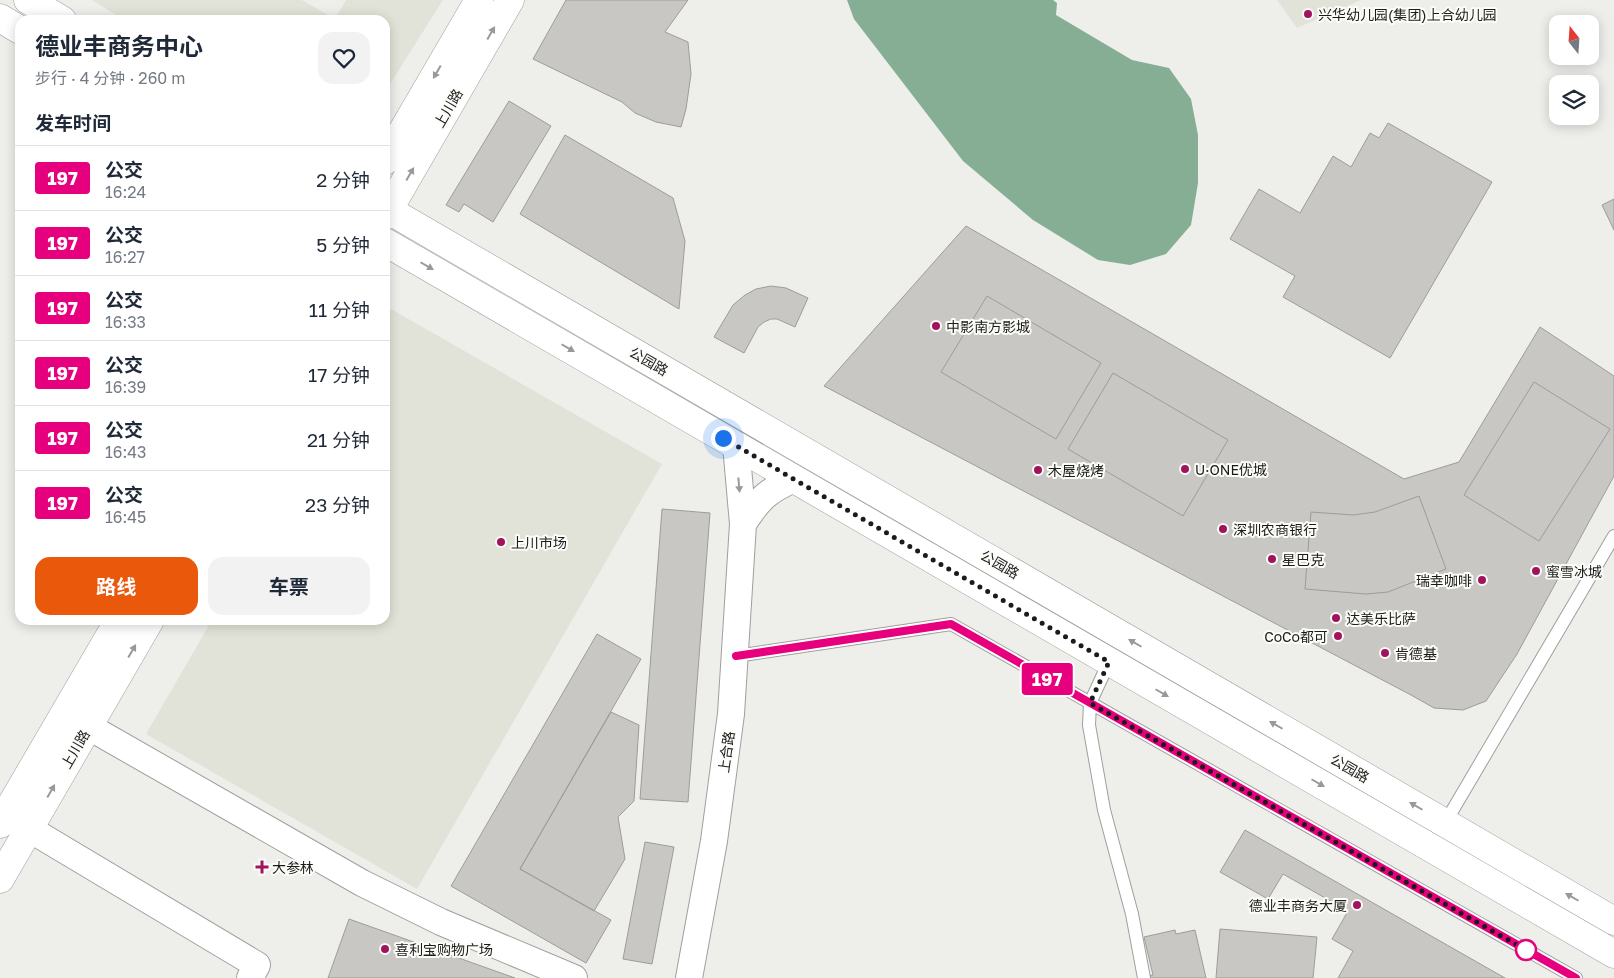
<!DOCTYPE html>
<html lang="zh">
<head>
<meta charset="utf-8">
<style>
	body { margin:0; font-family:"Golos Text","Noto Sans SC",sans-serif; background:#f2f2f3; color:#1f2937; height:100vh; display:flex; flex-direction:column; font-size:19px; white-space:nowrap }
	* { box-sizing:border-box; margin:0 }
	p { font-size:16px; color:#747a83 }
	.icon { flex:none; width:28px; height:28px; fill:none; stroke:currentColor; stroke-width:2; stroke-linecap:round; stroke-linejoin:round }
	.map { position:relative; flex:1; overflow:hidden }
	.drawer { position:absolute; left:15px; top:15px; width:375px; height:610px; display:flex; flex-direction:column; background:#fff; border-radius:15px; box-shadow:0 2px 12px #0003 }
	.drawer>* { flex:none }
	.badge { padding:0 10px; border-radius:4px; font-size:18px; line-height:32px }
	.needle { width:32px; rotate:343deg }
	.buttons { position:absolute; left:1549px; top:15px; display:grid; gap:10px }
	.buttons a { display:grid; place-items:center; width:50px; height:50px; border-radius:10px; background:#fff; box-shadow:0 2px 12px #0003; font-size:25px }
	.you { position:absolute; width:25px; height:25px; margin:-12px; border:4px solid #fff; border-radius:50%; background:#1a73e8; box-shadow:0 0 0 8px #1a73e833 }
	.map>.badge { position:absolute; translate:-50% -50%; box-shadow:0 0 0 2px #fff }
	h2 { padding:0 20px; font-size:19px; line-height:45px }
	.round { display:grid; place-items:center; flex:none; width:52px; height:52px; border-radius:15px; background:#f2f2f3 }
	.head { display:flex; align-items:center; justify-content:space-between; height:85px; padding:0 20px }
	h1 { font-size:24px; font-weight:700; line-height:38px }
	.button { display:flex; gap:10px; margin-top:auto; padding:10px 20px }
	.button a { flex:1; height:58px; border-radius:15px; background:#ea580c; color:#fff; font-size:20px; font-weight:700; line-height:58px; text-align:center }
	.button a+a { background:#f2f2f3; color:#1f2937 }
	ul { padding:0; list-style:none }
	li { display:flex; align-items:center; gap:15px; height:65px; padding:0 20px; border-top:1px solid #e0e1e3 }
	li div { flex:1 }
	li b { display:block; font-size:19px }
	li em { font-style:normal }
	li .badge { min-width:55px; font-weight:700; text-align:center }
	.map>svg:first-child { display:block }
	.built { fill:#e2e3d8 }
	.water { fill:#86ae94 }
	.building { fill:#c8c7c4; stroke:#9d9c99 }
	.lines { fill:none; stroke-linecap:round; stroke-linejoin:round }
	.service-casing { stroke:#9f9f9d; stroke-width:14 }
	.minor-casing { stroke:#9f9f9d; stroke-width:28 }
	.secondary-casing { stroke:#9f9f9d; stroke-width:29 }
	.service { stroke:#fff; stroke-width:12 }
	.minor { stroke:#fff; stroke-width:26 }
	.secondary { stroke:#fff; stroke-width:28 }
	.oneway { fill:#989998 }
	.line-casing { stroke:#fff; stroke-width:11 }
	.line { stroke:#e6007e; stroke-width:8 }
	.walk { stroke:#1b1c1a; stroke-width:5; stroke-dasharray:0 9 }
	.poi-dot { fill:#a1135c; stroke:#fcfcf9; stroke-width:2 }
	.stop-dot { fill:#fff; stroke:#e6007e; stroke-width:2.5 }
	.labels { text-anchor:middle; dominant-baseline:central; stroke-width:4; stroke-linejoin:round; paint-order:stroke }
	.poi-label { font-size:14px; fill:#1b1c1a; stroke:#fcfcf9; text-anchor:start }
	.street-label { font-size:14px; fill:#1b1c1a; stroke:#fcfcf9 }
</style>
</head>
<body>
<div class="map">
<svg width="1614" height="978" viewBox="0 0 1614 978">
	<rect width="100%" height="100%" fill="#eeefeb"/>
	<path class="built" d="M92 0H302L335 19 346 0H443L385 92V20H124Z
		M1277 0H1361L1297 28Z
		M391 309 662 464 417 889 146 734 212 620H385V319Z"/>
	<path class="water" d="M847 0H1053L1057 3 1056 15 1132 60 1169 68 1191 99 1198 135V183L1191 225 1166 254 1130 265 1098 260 1033 220 963 161 854 19Z"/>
	<path class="building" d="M566 0H688L665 32 688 42 691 74 686 109 681 127 656 122 635 113 622 102 533 59Z
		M509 101 551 126 493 222 464 204 459 212 446 205Z
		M1388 123 1492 182 1390 358 1283 297 1295 276 1230 239 1259 189 1300 213 1333 156 1351 167 1370 133 1379 138Z
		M565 135 673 198 685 241 679 309 520 214Z
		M1614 199V230L1602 205Z
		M966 226 1404 479 1459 462 1540 327 1614 376V476L1517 654 1486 701 1463 710 1434 708 1411 695 824 386Z
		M771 286 786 288 808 298 795 327 777 319H771L764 322 758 327 744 353 714 337 733 305 745 295 756 289Z
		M987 296 1101 363 1056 439 941 372Z
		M1113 373 1228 440 1183 516 1068 449Z
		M1534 382 1610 429 1539 541 1464 495Z
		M1419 496 1446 569 1388 592 1366 594 1305 589 1311 512 1353 515 1375 512Z
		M662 509 710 513 688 802 640 799Z
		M597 634 641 659 520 869 611 920 586 963 451 886Z
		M611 712 639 725 634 801 618 817 625 859 594 911 520 869Z
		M1245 830 1505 978H1338L1353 951 1332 939 1348 911 1283 874 1268 899 1220 872Z
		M645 842 674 847 652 964 623 959Z
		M349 919 515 978H328Z
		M1220 929 1317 937 1313 978H1216Z
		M1175 930 1176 934 1195 930 1206 978H1149L1148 976 1153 975 1144 937Z"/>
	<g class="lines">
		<defs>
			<path id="service" d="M736 656 951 624 1576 978
				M1109 662 1090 703 1089 725 1104 810 1132 914 1144 978
				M1445 823 1614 536"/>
			<path id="minor" d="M743 524C759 499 767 491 794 479
				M70 716 362 883 441 922 574 978
				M11 818 257 965 250 978
				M689 978 714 841 731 714 743 524 736 445"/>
			<path id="secondary" d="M28 0 62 20
				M0 18 20 30
				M385 161 479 0
				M385 208 1614 921
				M385 216 510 0
				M385 242 1614 954
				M0 824 119 620
				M0 879 150 620"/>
		</defs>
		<use href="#service" class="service-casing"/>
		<use href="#minor" class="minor-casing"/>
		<use href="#secondary" class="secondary-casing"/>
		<use href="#service" class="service"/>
		<use href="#minor" class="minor"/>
		<use href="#secondary" class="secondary"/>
	</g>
	<defs><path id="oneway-solid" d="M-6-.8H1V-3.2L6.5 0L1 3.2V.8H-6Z" transform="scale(1.25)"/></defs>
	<g class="oneway">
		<use href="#oneway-solid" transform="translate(491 33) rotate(-60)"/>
		<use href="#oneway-solid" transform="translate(437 72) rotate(120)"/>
		<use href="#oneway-solid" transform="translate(410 174) rotate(-60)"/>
		<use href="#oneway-solid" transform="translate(427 266) rotate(30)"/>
		<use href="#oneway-solid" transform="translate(568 348) rotate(30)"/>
		<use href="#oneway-solid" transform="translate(739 485) rotate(85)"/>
		<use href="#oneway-solid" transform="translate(1135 643) rotate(-150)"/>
		<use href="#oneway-solid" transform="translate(132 651) rotate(-60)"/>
		<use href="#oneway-solid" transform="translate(1162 693) rotate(30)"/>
		<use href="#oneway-solid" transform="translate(1276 725) rotate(-150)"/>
		<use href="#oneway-solid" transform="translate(1318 783) rotate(30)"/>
		<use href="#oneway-solid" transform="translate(51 791) rotate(-60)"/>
		<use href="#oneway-solid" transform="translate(1416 806) rotate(-150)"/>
		<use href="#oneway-solid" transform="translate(1572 897) rotate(-150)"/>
	</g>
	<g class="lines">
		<defs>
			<path id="line" d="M736 656 951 624 1576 978"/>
		</defs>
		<use href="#line" class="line-casing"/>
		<use href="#line" class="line"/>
		<path class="walk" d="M723 438 1109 662 1090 703 1526 950"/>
	</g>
	<g class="poi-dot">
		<circle cx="1308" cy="14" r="5"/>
		<circle cx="936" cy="326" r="5"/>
		<circle cx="1185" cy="469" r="5"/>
		<circle cx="1038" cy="470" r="5"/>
		<circle cx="1223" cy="529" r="5"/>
		<circle cx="501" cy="542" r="5"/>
		<circle cx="1272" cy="559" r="5"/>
		<circle cx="1536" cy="571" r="5"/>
		<circle cx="1482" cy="580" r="5"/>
		<circle cx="1336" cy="618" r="5"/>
		<circle cx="1338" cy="636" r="5"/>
		<circle cx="1385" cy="653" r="5"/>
		<path d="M259.5 859.5h5v5h5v5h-5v5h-5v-5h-5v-5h5z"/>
		<circle cx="1357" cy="905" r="5"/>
		<circle cx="385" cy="949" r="5"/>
	</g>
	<circle class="stop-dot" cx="1526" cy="950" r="10"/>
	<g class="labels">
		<g class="poi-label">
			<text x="1318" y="14">兴华幼儿园(集团)上合幼儿园</text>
			<text x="946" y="326">中影南方影城</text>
			<text x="1195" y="469">U·ONE优城</text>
			<text x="1048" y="470">木屋烧烤</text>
			<text x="1233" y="529">深圳农商银行</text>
			<text x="511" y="542">上川市场</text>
			<text x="1282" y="559">星巴克</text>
			<text x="1546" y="571">蜜雪冰城</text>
			<text x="1472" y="580" text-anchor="end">瑞幸咖啡</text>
			<text x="1346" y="618">达美乐比萨</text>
			<text x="1328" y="636" text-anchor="end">CoCo都可</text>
			<text x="1395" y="653">肯德基</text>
			<text x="272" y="867">大参林</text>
			<text x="1347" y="905" text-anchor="end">德业丰商务大厦</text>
			<text x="395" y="949">喜利宝购物广场</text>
		</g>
		<g class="street-label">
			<text transform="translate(448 108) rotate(-60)">上川路</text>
			<text transform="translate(649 361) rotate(30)">公园路</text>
			<text transform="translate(1000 564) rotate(30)">公园路</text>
			<text transform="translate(75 749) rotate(-60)">上川路</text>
			<text transform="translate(726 752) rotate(-82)">上合路</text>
			<text transform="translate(1350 768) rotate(30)">公园路</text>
		</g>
	</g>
</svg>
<div class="buttons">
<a><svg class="needle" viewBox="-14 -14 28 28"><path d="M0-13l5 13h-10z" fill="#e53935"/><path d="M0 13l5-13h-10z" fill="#747a83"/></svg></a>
<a><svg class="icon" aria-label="layers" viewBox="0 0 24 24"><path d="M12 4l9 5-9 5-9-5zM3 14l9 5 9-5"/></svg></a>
</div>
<div class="you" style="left:723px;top:438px"></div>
<b class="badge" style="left:1047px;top:679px;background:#e6007e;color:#fff">197</b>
<section class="drawer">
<div class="head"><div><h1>德业丰商务中心</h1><p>步行 · 4 分钟 · 260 m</p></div><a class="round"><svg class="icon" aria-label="heart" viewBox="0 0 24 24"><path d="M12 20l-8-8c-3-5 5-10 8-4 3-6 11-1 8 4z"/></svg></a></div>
<h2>发车时间</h2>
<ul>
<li><span class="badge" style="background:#e6007e;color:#fff">197</span><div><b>公交</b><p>16:24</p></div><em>2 分钟</em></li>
<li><span class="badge" style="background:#e6007e;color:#fff">197</span><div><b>公交</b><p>16:27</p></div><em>5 分钟</em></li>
<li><span class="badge" style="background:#e6007e;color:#fff">197</span><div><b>公交</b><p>16:33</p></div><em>11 分钟</em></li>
<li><span class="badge" style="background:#e6007e;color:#fff">197</span><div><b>公交</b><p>16:39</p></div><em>17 分钟</em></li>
<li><span class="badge" style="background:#e6007e;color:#fff">197</span><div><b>公交</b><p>16:43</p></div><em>21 分钟</em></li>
<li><span class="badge" style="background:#e6007e;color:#fff">197</span><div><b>公交</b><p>16:45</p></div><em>23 分钟</em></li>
</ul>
<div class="button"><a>路线</a><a>车票</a></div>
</section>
</div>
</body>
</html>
